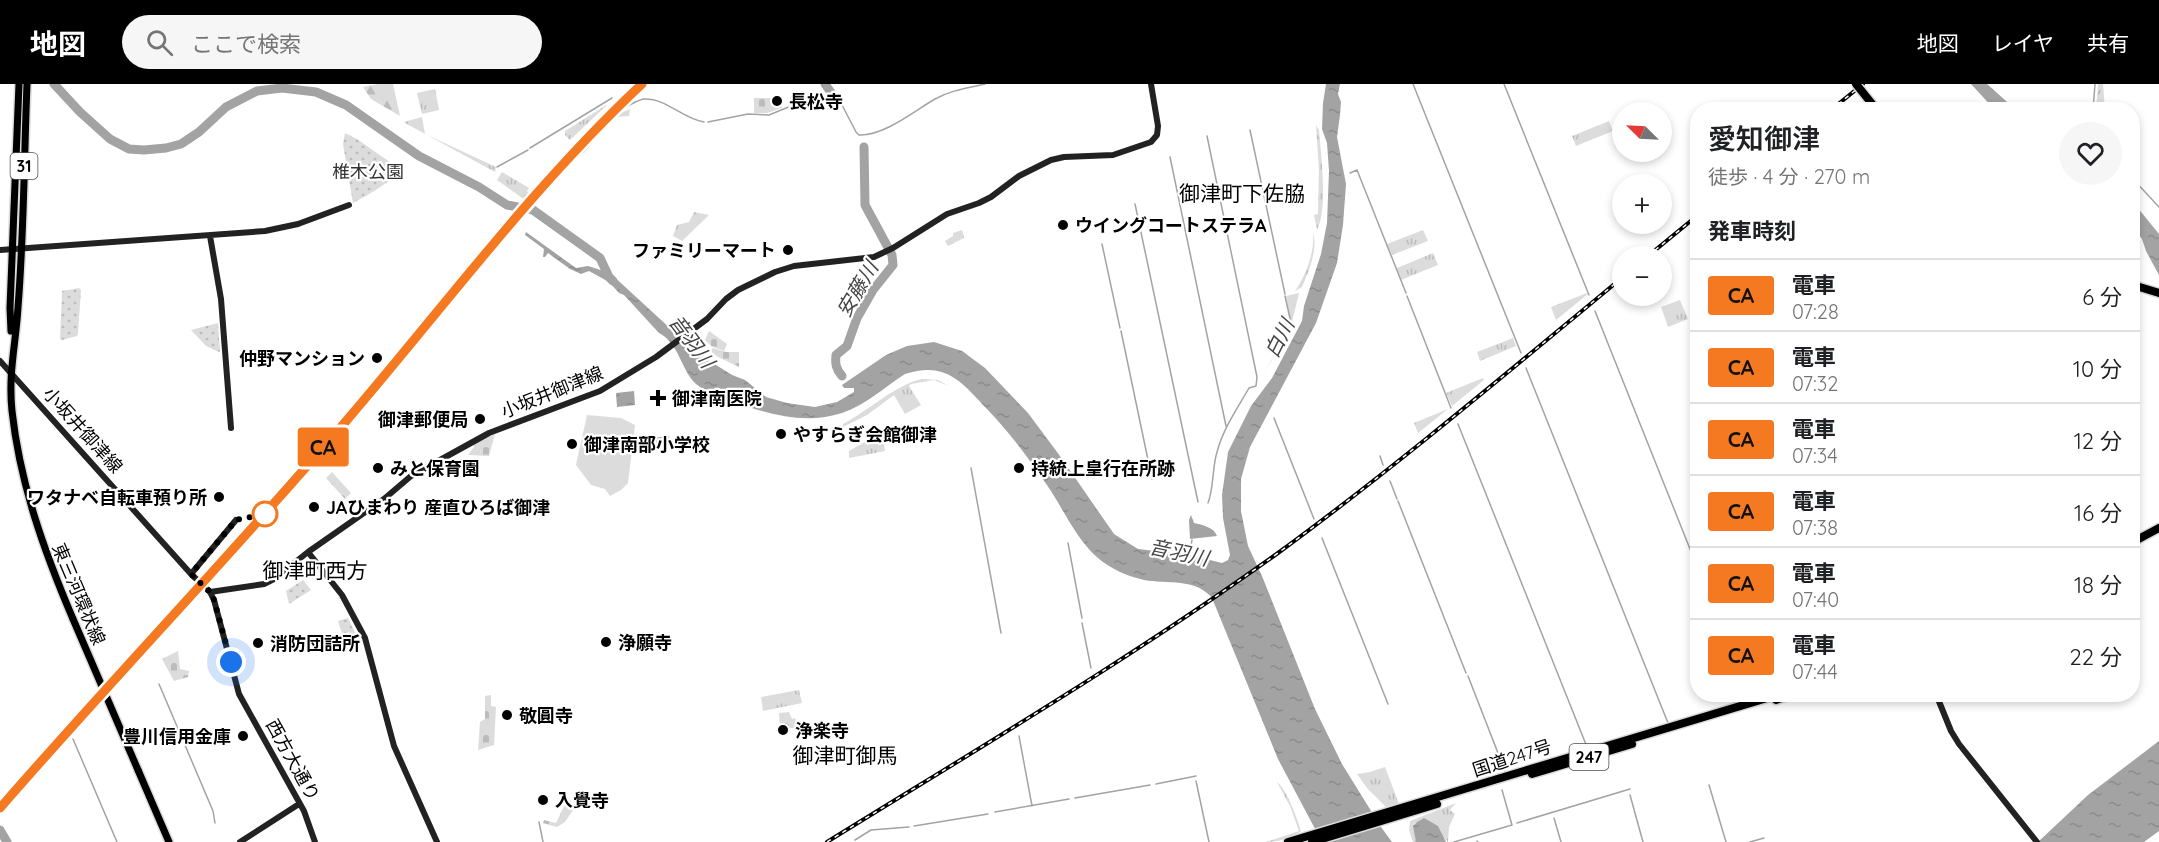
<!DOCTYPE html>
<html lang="ja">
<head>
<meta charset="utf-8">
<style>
	body { margin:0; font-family:Quicksand,"Noto Sans JP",sans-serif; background:#f6f6f6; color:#202124; height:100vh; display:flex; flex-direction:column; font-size:22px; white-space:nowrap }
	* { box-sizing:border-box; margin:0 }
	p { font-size:20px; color:#757577 }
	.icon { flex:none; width:33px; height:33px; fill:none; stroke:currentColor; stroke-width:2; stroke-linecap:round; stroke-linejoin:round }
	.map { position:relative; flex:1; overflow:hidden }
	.side { position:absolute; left:1690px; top:18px; width:450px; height:600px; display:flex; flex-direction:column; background:#fff; border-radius:24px; box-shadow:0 3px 9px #0003 }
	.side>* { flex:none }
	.badge { padding:0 12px; border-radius:4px; font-size:21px; line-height:39px }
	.needle { width:39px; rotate:294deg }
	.tools { position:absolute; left:1612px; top:18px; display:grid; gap:12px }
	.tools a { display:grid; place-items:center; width:60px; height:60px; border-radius:50%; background:#fff; box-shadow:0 3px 9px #0003; font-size:30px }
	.you { position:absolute; width:30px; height:30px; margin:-15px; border:4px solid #fff; border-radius:50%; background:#1a73e8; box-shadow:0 0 0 9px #1a73e833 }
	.map>.badge { position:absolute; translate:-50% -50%; box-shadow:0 0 0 3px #fff }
	h2 { padding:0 18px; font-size:22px; line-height:54px }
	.round { display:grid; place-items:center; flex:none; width:63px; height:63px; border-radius:32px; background:#f6f6f6 }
	.summary { display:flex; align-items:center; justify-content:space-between; height:102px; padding:0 18px }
	h1 { font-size:28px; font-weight:600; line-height:45px }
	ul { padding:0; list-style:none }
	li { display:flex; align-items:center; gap:18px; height:72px; padding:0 18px; border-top:2px solid #e0e0e0 }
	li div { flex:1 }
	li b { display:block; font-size:22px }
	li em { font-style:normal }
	li .badge { min-width:66px; font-weight:700; text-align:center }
	header { display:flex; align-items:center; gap:36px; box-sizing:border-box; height:84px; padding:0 30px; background:#000; color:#fff }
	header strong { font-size:28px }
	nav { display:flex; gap:33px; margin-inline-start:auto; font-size:21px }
	.search { width:420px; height:54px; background:#f6f6f6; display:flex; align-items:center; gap:15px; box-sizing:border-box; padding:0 21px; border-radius:33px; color:#757577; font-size:22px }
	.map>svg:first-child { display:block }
	.grass { fill:url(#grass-tufts) }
	.forest { fill:url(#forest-firs) }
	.cemetery { fill:url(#cemetery-stones) }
	.park { fill:url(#park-dots) }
	.pitch { fill:#dcdcdc }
	.water { fill:url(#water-ripples) }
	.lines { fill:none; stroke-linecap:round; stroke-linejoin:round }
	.stream { stroke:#a3a3a3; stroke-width:1.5 }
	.river { stroke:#a3a3a3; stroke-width:9 }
	.primary-casing { stroke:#dbdbdb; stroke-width:10 }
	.highway-casing { stroke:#dbdbdb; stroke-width:11 }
	.secondary { stroke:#222; stroke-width:6 }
	.primary { stroke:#000; stroke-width:7 }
	.highway { stroke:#000; stroke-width:8 }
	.rail-casing { stroke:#000; stroke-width:4 }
	.rail { stroke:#fff; stroke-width:1.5; stroke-dasharray:4.5; stroke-linecap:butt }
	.primary-bridge-casing { stroke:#dbdbdb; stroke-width:10; stroke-linecap:butt }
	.highway-bridge-casing { stroke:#dbdbdb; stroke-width:11; stroke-linecap:butt }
	.primary-bridge { stroke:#000; stroke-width:7 }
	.highway-bridge { stroke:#000; stroke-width:8 }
	.line-casing { stroke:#fff; stroke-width:14 }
	.line { stroke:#f47921; stroke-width:9 }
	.walk { stroke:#000; stroke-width:6; stroke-dasharray:0 10.8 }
	.poi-dot { fill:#000; stroke:#fff; stroke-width:2 }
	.stop-dot { fill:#fff; stroke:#f47921; stroke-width:3 }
	.labels { text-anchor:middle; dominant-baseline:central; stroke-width:4.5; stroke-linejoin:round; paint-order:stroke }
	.shield { fill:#fff; stroke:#4c4c4c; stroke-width:1.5 }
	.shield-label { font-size:16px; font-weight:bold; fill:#000 }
	.poi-label { font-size:18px; font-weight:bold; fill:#000; stroke:#fff; text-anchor:start }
	.park-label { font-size:18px; fill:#333; stroke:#fff }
	.street-label { font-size:18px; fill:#000; stroke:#fff }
	.water-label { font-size:20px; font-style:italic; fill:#444; stroke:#fff }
	.quarter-label { font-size:21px; fill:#000; stroke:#fff }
</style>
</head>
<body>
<header>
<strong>地図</strong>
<div class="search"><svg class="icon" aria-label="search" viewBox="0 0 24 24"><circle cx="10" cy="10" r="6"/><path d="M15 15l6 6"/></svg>ここで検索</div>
<nav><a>地図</a><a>レイヤ</a><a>共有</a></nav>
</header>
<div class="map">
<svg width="2159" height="758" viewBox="0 0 2159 758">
	<defs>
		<pattern id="grass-tufts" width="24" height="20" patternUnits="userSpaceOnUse" patternTransform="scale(1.5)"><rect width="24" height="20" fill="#dcdcdc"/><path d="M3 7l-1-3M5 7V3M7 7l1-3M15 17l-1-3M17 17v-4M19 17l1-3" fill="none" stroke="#bbb"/></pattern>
		<pattern id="forest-firs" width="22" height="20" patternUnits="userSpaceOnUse" patternTransform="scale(1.5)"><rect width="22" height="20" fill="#dcdcdc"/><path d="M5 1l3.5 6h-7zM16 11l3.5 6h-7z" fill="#bbb"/></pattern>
		<pattern id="cemetery-stones" width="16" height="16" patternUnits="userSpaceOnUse" patternTransform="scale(1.5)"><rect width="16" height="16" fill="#dcdcdc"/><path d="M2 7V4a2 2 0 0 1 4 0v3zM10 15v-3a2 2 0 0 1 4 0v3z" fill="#bbb"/></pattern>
		<pattern id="park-dots" width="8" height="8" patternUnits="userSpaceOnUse" patternTransform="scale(1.5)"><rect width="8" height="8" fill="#dcdcdc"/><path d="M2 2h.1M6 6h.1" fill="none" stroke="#bbb" stroke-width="1.8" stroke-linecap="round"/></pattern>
		<pattern id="water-ripples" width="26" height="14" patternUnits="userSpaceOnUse" patternTransform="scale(1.5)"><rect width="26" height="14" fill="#a3a3a3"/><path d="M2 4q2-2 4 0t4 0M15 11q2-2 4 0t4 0" fill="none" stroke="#8b8b8b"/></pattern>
	</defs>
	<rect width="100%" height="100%" fill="#fff"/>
	<path class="grass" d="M644 0H650C641 8 636 16 625 23L620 22Z
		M2098 0H2103L2105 25H2096Z
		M435 5 439 26 422 30 417 9Z
		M608 20 570 56 565 51V47Z
		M618 25 623 28 630 25 629 32 615 33 584 69 579 65Z
		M422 33 425 50 496 83 495 88 405 39 404 38Z
		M1609 37 1613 47 1576 62 1572 52Z
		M1316 41 1319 46C1321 71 1328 125 1317 146L1314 131 1318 130 1319 86Z
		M502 88 529 104 527 107 530 110 525 116 497 96Z
		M694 128 709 131 682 157 673 152 677 141 689 138Z
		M1423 146 1428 157 1392 171 1387 160Z
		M1313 148C1318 166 1309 187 1302 203L1295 207C1306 191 1315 168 1313 148Z
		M1433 169 1438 181 1401 196 1397 184Z
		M1299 209 1291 242 1263 291 1291 240 1286 212Z
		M1587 209 1588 210 1556 236 1551 223Z
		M1680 216 1688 235 1668 243 1661 223Z
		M1513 254 1516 262 1480 277 1477 268Z
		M1483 294 1484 296 1452 322 1446 309Z
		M922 295 938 296 949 302 934 296 911 300 909 302 921 321 905 330 894 311 867 331 843 343V340C868 327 895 301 922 295Z
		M1448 325 1418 349 1414 339Z
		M882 348 885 367 849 374V367Z
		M799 606 802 619 763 627 761 613Z
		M1385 683 1399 720 1387 724 1367 704 1357 690 1370 688Z
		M1277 698C1286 704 1298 736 1301 747 1292 754 1278 758 1266 758L1299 747 1290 722Z
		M1456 719 1450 726 1455 730 1449 743 1448 758 1424 734 1414 740 1416 758H1413L1409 746 1410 737Z"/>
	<path class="forest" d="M378 0H393L400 32 371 15 363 3Z"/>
	<path class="cemetery" d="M754 14H782V24L767 29H754Z
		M962 146 964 154 948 162 945 157 953 152V149Z
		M709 247 727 260 724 267 711 262 705 256Z
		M713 264 726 268H739V283L718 273 710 267Z
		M495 350 489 372 468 371 474 363 473 360Z
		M332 388 351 409 345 415 326 394Z
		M178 567 180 585 189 587 188 593 174 597 162 575Z
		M491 611V622L496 623 494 661 478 666 480 638 485 635V612Z
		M789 628 792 635 795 634 798 644H780L779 629Z
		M568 714 575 723 565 738 557 743 543 739 544 736 556 739Z"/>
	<path class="park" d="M345 49 357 55 398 84C396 97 365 112 353 119L343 60Z
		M79 204 81 206 78 249 77 252 62 256 60 255 62 207Z
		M218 239 220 267 219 268 206 262 191 246Z
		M303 496 311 506 289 520 286 507Z
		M348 534 359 557 340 563 337 554 343 552 338 537Z"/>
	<path class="pitch" d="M587 331 621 334 635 341 628 399 621 406 610 412 605 405 591 401 576 381Z"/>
	<path class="water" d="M1326 0H1340L1338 10 1341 18 1340 31 1337 53 1346 100 1343 141 1337 179 1316 239 1250 363 1241 395V427L1248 462 1262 492 1315 625 1342 680 1381 743 1392 758H1322L1278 675 1212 514C1196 494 1167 500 1144 496 1127 492 1111 485 1098 474 1078 457 1065 429 1051 407 1031 377 1011 350 986 324 961 297 945 277 905 290 885 303 864 322 842 329 805 341 768 330 734 318 721 313 707 309 696 300 681 286 679 259 659 249L624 211 619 209 609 198 589 187 581 190 570 185 548 169 545 173H543L544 165 525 151 526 148 576 184 588 182 610 189 697 269 732 291 745 296 766 313 787 319 815 323 837 318 854 308V304H844L842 301 886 271 907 262 934 258 962 267 985 284 1028 329 1060 372 1114 450 1138 465 1190 471 1222 479 1228 476 1230 471 1223 434 1222 411 1228 368 1251 322 1272 294 1302 237 1304 222 1321 170 1327 139 1329 87 1327 59 1322 45 1323 19Z
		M1971 0H1987L2015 25H1994Z
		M2133 118 2159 150V191L2146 167 2142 155 2133 143Z
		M634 307 635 321 617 323 616 309Z
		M669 352 670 361 652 364 651 354Z
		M1191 431 1194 439C1202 441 1214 443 1217 452L1190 455 1189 436Z
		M2159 657V747L2144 758H2038L2088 711Z
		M1424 734 1438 742 1446 758H1416L1413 742 1417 738Z"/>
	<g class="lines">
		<path class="stream" d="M1413 0 1521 269
			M1504 0 1589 211
			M621 24C629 23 636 16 644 15 666 14 683 35 704 38
			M2093 26 2095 0
			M708 38 748 30 769 31 808 15 832 10 841 19 856 48 859 51C884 52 914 27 935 15 951 6 968 4 985 0
			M1250 46 1285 210
			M1207 52 1257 293 1256 302 1249 304C1237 325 1223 345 1217 368 1212 384 1214 404 1208 419
			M530 64 612 14
			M1170 73 1226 342
			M497 83 528 66
			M1350 89 1357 86 1406 209
			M2133 95 2159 123
			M1135 120 1198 418
			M1102 160 1120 244
			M1285 212 1291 239
			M1407 212 1451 324
			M1595 227 1698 485
			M1121 247 1152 395
			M1526 284 1668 639
			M1274 334 1314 435
			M1458 340 1587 663
			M1380 372 1383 381
			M971 384 1001 549
			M1390 397 1397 415
			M1398 417 1466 589
			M1322 454 1388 620
			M1068 459 1082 534
			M1191 462 1192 456
			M1190 471 1191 467
			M1082 539 1091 584
			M1468 592 1505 687
			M159 600 213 727 215 739
			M1019 652 1032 722
			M73 655 117 758
			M1196 697 1209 758
			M1156 700 1196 692
			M1709 701 1726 758
			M1630 711 1643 758
			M1075 714 1150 701
			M995 728 1069 715
			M1554 734 1561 758
			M539 738 543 758
			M1517 739 1630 705
			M914 742 988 730
			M855 756 871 746 909 743
			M1477 757 1478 758
			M1454 758 1512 741 1502 706
			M1750 758 1764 754"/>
		<path class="river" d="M54 0 80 28 110 55 129 65 144 66 166 64 181 60 199 48 226 23 257 7 282 4 316 8 346 21 419 72 479 103 507 121 533 126 600 174 609 193 613 197
			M825 0 832 10
			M842 292C836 285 835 280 836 271L847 262 857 234 873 206 893 181 892 171 865 121 864 63
			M0 746 7 758"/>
		<defs>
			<path id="primary" d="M27 0C24 74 24 149 18 223 16 259 8 289 12 327 20 400 44 467 73 535
				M11 247 10 224 19 0
				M138 686 169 758"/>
			<path id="highway" d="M2133 201 2159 209
				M2133 458 2159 444
				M1776 616 1793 610
				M1532 690 1632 660
				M1288 758 1780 610
				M1312 758 1437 720"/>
		</defs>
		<use href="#primary" class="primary-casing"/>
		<use href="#highway" class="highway-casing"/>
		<path class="secondary" d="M210 152 221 215 231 344
			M0 166 265 147 298 140 349 121
			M0 277 191 490 210 508 214 516 239 610 304 727 315 758
			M308 468 342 511 365 554 394 662 437 758
			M191 490 236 436
			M210 508 264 500 274 495 308 468 384 415 411 392 489 349 600 307 656 273 707 235 726 215 738 206 775 188 794 182 874 173 893 164 947 130 979 119 991 113 1019 92 1051 76 1064 73 1113 71 1151 58 1157 51 1158 42 1151 0
			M1936 610 1951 647 1959 660 2037 758
			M240 758 299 720"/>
		<use href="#primary" class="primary"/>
		<use href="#highway" class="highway"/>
		<defs>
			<path id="rail" d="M1831 26 1863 0
				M1648 172 1698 131
				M0 724C114 593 234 468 347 336 443 223 533 101 642 0
				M827 758C979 664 1133 573 1278 469 1397 382 1509 287 1623 193"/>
		</defs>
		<use href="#rail" class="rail-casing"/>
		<use href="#rail" class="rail"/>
		<defs>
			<path id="primary-bridge" d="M73 535 138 686"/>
			<path id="highway-bridge" d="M1856 0 1877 26"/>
		</defs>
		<use href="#primary-bridge" class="primary-bridge-casing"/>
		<use href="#highway-bridge" class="highway-bridge-casing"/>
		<use href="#primary-bridge" class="primary-bridge"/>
		<use href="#highway-bridge" class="highway-bridge"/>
	</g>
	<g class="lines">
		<defs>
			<path id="line" d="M0 724C114 593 234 468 347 336 444 223 533 102 642 0"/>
		</defs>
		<use href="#line" class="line-casing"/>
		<use href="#line" class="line"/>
		<path class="walk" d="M231 578 214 516 210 508 191 490 236 436 265 430"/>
	</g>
	<g class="poi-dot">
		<circle cx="777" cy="17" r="6"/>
		<circle cx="1063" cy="141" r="6"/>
		<circle cx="788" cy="166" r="6"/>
		<circle cx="377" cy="274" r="6"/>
		<path d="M655 305h6v6h6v6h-6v6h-6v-6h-6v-6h6z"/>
		<circle cx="480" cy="335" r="6"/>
		<circle cx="781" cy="350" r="6"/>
		<circle cx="572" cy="360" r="6"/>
		<circle cx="378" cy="384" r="6"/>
		<circle cx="1019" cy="384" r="6"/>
		<circle cx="219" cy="413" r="6"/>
		<circle cx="314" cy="423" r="6"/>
		<circle cx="606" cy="558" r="6"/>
		<circle cx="258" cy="559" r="6"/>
		<circle cx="507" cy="631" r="6"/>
		<circle cx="783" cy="646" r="6"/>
		<circle cx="243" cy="652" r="6"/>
		<circle cx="543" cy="716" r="6"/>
	</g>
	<circle class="stop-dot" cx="265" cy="430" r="12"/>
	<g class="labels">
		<g class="shield">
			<rect x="10.5" y="69" width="27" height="26" rx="4.5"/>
			<rect x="1569.5" y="660" width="39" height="26" rx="4.5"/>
		</g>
		<g class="shield-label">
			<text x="24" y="82">31</text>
			<text x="1589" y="673">247</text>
		</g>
		<g class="poi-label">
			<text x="789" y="17">長松寺</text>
			<text x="1075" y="141">ウイングコートステラA</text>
			<text x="776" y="166" text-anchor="end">ファミリーマート</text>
			<text x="365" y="274" text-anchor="end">仲野マンション</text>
			<text x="672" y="314">御津南医院</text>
			<text x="468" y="335" text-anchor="end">御津郵便局</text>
			<text x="793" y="350">やすらぎ会館御津</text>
			<text x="584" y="360">御津南部小学校</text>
			<text x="390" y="384">みと保育園</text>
			<text x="1031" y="384">持統上皇行在所跡</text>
			<text x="207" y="413" text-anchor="end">ワタナベ自転車預り所</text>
			<text x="326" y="423">JAひまわり 産直ひろば御津</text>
			<text x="618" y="558">浄願寺</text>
			<text x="270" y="559">消防団詰所</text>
			<text x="519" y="631">敬圓寺</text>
			<text x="795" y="646">浄楽寺</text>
			<text x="231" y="652" text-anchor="end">豊川信用金庫</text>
			<text x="555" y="716">入覺寺</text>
		</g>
		<g class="park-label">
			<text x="368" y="87">椎木公園</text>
		</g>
		<g class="street-label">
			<text transform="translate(552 308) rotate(-22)">小坂井御津線</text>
			<text transform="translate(83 346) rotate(48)">小坂井御津線</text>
			<text transform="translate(79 510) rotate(67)">東三河環状線</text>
			<text transform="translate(1512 674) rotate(-18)">国道247号</text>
			<text transform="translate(293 676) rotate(61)">西方大通り</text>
		</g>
		<g class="water-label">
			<text transform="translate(857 205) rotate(-59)">安藤川</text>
			<text transform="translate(1279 254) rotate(-63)">白川</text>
			<text transform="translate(692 257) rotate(53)">音羽川</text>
			<text transform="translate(1179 468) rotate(12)">音羽川</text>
		</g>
		<g class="quarter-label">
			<text x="1242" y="109">御津町下佐脇</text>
			<text x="315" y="486">御津町西方</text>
			<text x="845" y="671">御津町御馬</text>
		</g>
	</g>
</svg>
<div class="tools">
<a><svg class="needle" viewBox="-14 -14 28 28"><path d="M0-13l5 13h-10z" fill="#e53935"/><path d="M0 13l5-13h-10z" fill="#757577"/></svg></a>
<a>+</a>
<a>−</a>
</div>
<div class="you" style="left:231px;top:578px"></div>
<b class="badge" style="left:323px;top:363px;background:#f47921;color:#111">CA</b>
<section class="side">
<div class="summary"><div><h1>愛知御津</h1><p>徒歩 · 4 分 · 270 m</p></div><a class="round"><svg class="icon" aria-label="heart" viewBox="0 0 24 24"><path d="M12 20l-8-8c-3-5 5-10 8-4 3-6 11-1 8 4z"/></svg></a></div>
<h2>発車時刻</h2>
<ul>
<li><span class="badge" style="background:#f47921;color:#111">CA</span><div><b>電車</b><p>07:28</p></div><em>6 分</em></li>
<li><span class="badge" style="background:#f47921;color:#111">CA</span><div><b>電車</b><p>07:32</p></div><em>10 分</em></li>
<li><span class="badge" style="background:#f47921;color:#111">CA</span><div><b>電車</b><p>07:34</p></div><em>12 分</em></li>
<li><span class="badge" style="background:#f47921;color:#111">CA</span><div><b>電車</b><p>07:38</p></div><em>16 分</em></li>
<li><span class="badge" style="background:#f47921;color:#111">CA</span><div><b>電車</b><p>07:40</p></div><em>18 分</em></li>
<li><span class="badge" style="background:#f47921;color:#111">CA</span><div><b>電車</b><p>07:44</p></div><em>22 分</em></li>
</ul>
</section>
</div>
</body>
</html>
